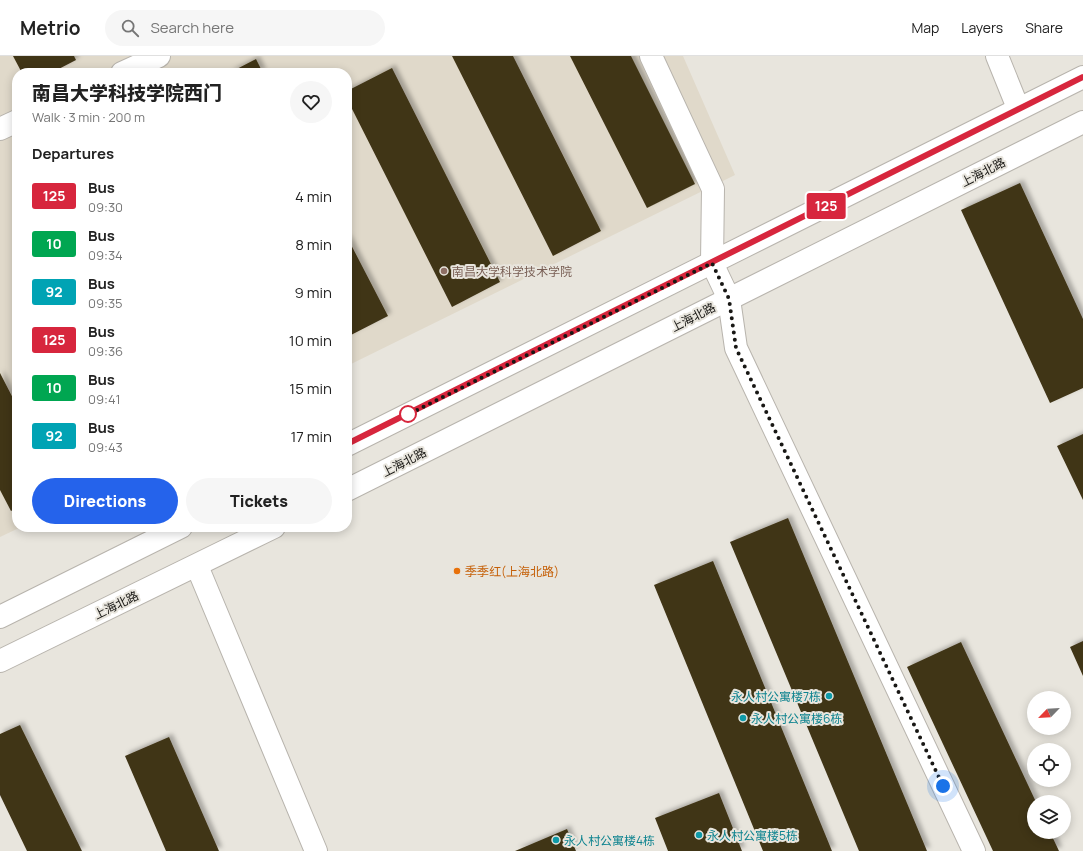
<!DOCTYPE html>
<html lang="en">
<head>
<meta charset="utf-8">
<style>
	body { margin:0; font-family:Manrope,"Noto Sans SC",sans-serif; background:#f6f6f6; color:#222; height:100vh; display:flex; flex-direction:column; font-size:15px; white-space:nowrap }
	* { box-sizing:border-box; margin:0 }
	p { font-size:13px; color:#767676 }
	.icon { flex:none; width:22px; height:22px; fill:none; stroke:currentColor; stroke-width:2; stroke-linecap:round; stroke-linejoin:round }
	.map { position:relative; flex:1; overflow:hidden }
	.side { position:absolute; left:12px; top:12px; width:340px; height:464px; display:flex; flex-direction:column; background:#fff; border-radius:16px; box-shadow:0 2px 10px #0003 }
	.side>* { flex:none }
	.badge { padding:0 8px; border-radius:3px; font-size:14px; line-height:26px }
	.needle { width:26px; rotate:245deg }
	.controls { position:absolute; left:1027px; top:635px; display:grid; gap:8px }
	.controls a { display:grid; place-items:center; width:44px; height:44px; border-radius:50%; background:#fff; box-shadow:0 2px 10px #0003; font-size:20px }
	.you { position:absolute; width:20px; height:20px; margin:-10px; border:3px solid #fff; border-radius:50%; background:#1a73e8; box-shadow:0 0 0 6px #1a73e833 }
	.map>.badge { position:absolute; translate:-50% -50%; box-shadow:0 0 0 2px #fff }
	h2 { padding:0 20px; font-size:15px; line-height:36px }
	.round { display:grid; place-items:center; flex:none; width:42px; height:42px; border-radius:21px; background:#f6f6f6 }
	.overview { display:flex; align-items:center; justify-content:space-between; height:68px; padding:0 20px }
	h1 { font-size:19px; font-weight:800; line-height:30px }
	.button { display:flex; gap:8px; margin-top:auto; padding:8px 20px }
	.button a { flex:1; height:46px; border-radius:24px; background:#2563eb; color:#fff; font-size:16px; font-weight:800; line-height:46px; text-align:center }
	.button a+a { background:#f6f6f6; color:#222 }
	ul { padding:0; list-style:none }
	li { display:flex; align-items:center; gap:12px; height:48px; padding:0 20px }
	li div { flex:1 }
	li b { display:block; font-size:15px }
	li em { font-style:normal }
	li .badge { min-width:44px; font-weight:700; text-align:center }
	header { display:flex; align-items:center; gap:24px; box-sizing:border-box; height:56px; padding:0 20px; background:#fff; border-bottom:1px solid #e0e0e0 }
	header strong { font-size:19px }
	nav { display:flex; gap:22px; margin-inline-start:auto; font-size:14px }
	.search { width:280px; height:36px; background:#f6f6f6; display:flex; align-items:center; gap:10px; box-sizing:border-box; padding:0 14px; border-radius:22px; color:#767676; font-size:15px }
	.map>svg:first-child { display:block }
	.built { fill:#e0d9ca }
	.building { fill:#403417; filter:url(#shadow) }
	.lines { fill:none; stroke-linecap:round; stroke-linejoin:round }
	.minor-casing { stroke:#b8b4ad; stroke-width:24 }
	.major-casing { stroke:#b8b4ad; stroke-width:24 }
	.minor { stroke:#fff; stroke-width:22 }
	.major { stroke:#fff; stroke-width:22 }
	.line-casing { stroke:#fff; stroke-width:9 }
	.line { stroke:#d7263d; stroke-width:6 }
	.walk { stroke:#181714; stroke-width:4; stroke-dasharray:0 7.2 }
	.education-dot { fill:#8d6e63; stroke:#e8e5dd; stroke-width:1.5 }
	.stop-dot { fill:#fff; stroke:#d7263d; stroke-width:2 }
	.food-dot { fill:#e8710a; stroke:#e8e5dd; stroke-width:1.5 }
	.culture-dot { fill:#0f9aa8; stroke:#e8e5dd; stroke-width:1.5 }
	.labels { text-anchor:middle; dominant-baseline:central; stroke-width:4; stroke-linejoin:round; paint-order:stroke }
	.street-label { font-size:12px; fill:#181714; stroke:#e8e5dd }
	.education-label { font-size:12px; fill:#785e54; stroke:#e8e5dd; text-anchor:start }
	.food-label { font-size:12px; fill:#c56008; stroke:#e8e5dd; text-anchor:start }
	.culture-label { font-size:12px; fill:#0d838f; stroke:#e8e5dd; text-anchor:start }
</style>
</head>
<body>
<header>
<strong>Metrio</strong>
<div class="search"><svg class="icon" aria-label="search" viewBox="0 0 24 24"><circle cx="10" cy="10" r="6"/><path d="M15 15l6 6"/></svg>Search here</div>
<nav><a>Map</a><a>Layers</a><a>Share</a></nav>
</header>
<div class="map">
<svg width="1083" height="795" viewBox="0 0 1083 795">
	<defs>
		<filter id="shadow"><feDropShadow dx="3.5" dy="-3.5" stdDeviation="2" flood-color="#0004"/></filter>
	</defs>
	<rect width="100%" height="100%" fill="#e8e5dd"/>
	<path class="built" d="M0 0H683L735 119 347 310V17H17V471H21L0 481Z"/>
	<path class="building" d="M13 0H74L76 4 51 17H22Z
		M452 0H513L601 175 553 200Z
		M570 0H631L695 128 647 152Z
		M256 3 263 17H229Z
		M392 12 500 226 452 251 347 43V35Z
		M1020 127 1083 263V332L1050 347 961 154Z
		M347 181 388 260 347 281Z
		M0 317 17 350V452L11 455 0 434Z
		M1083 378V444L1057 390Z
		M788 462 927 795H859L730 486Z
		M713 505 832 795H763L654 529Z
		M1083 585V620L1070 591Z
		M961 586 1036 746H1034V776H1050L1059 795H993L907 611Z
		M20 669 82 795H27L0 739V678Z
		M169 681 219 795H166L125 700Z
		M719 737 742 795H668L655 762Z
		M567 773 576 795H515Z"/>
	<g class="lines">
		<defs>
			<path id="minor" d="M651 0 713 133 712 207 729 243 736 292 974 795
				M997 0 1018 52
				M122 17 159 0
				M0 73 17 65
				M197 510 316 795"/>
			<path id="major" d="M347 389 1083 21
				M347 434 1083 66
				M0 561 181 471
				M0 605 274 471"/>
		</defs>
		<use href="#minor" class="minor-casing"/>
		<use href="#major" class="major-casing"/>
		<use href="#minor" class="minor"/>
		<use href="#major" class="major"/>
	</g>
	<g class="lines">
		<defs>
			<path id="line" d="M347 388 1083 21"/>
		</defs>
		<use href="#line" class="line-casing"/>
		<use href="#line" class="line"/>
		<path class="walk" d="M408 358 403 361 712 207 729 243 736 292 943 730"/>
	</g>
	<circle class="education-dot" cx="444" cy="215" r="4"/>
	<circle class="stop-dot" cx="408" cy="358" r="8"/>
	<circle class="food-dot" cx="457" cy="515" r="4"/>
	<g class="culture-dot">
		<circle cx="829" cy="640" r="4"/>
		<circle cx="743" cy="662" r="4"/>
		<circle cx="699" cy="779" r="4"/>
		<circle cx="556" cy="784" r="4"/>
	</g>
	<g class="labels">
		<g class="street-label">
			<text transform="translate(983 116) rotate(-27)">上海北路</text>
			<text transform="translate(693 261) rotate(-27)">上海北路</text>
			<text transform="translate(404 406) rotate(-27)">上海北路</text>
			<text transform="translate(116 549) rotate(-26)">上海北路</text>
		</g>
		<g class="education-label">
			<text x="452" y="215">南昌大学科学技术学院</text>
		</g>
		<g class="food-label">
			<text x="465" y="515">季季红(上海北路)</text>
		</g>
		<g class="culture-label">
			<text x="821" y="640" text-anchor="end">永人村公寓楼7栋</text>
			<text x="751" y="662">永人村公寓楼6栋</text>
			<text x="707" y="779">永人村公寓楼5栋</text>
			<text x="564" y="784">永人村公寓楼4栋</text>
		</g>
	</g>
</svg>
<div class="controls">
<a><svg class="needle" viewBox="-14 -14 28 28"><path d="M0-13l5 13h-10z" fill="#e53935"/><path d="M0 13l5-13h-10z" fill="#767676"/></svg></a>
<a><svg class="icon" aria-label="locate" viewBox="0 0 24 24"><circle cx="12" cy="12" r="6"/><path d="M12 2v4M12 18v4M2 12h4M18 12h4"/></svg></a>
<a><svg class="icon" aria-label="layers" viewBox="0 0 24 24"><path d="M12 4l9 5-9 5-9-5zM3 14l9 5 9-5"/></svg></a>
</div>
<div class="you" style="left:943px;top:730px"></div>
<b class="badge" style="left:826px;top:150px;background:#d7263d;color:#fff">125</b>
<section class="side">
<div class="overview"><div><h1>南昌大学科技学院西门</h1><p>Walk · 3 min · 200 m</p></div><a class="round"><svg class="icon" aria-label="heart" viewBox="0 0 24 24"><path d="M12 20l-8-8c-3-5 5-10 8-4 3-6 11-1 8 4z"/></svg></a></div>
<h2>Departures</h2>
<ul>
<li><span class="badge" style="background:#d7263d;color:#fff">125</span><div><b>Bus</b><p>09:30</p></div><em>4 min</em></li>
<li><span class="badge" style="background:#00a651;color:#fff">10</span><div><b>Bus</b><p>09:34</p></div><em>8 min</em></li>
<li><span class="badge" style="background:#00a3b4;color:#fff">92</span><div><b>Bus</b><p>09:35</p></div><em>9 min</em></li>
<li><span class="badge" style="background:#d7263d;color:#fff">125</span><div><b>Bus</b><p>09:36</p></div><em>10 min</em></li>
<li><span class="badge" style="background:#00a651;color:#fff">10</span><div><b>Bus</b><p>09:41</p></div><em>15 min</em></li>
<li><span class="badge" style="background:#00a3b4;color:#fff">92</span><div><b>Bus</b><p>09:43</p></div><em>17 min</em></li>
</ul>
<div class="button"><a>Directions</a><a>Tickets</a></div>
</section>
</div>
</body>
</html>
